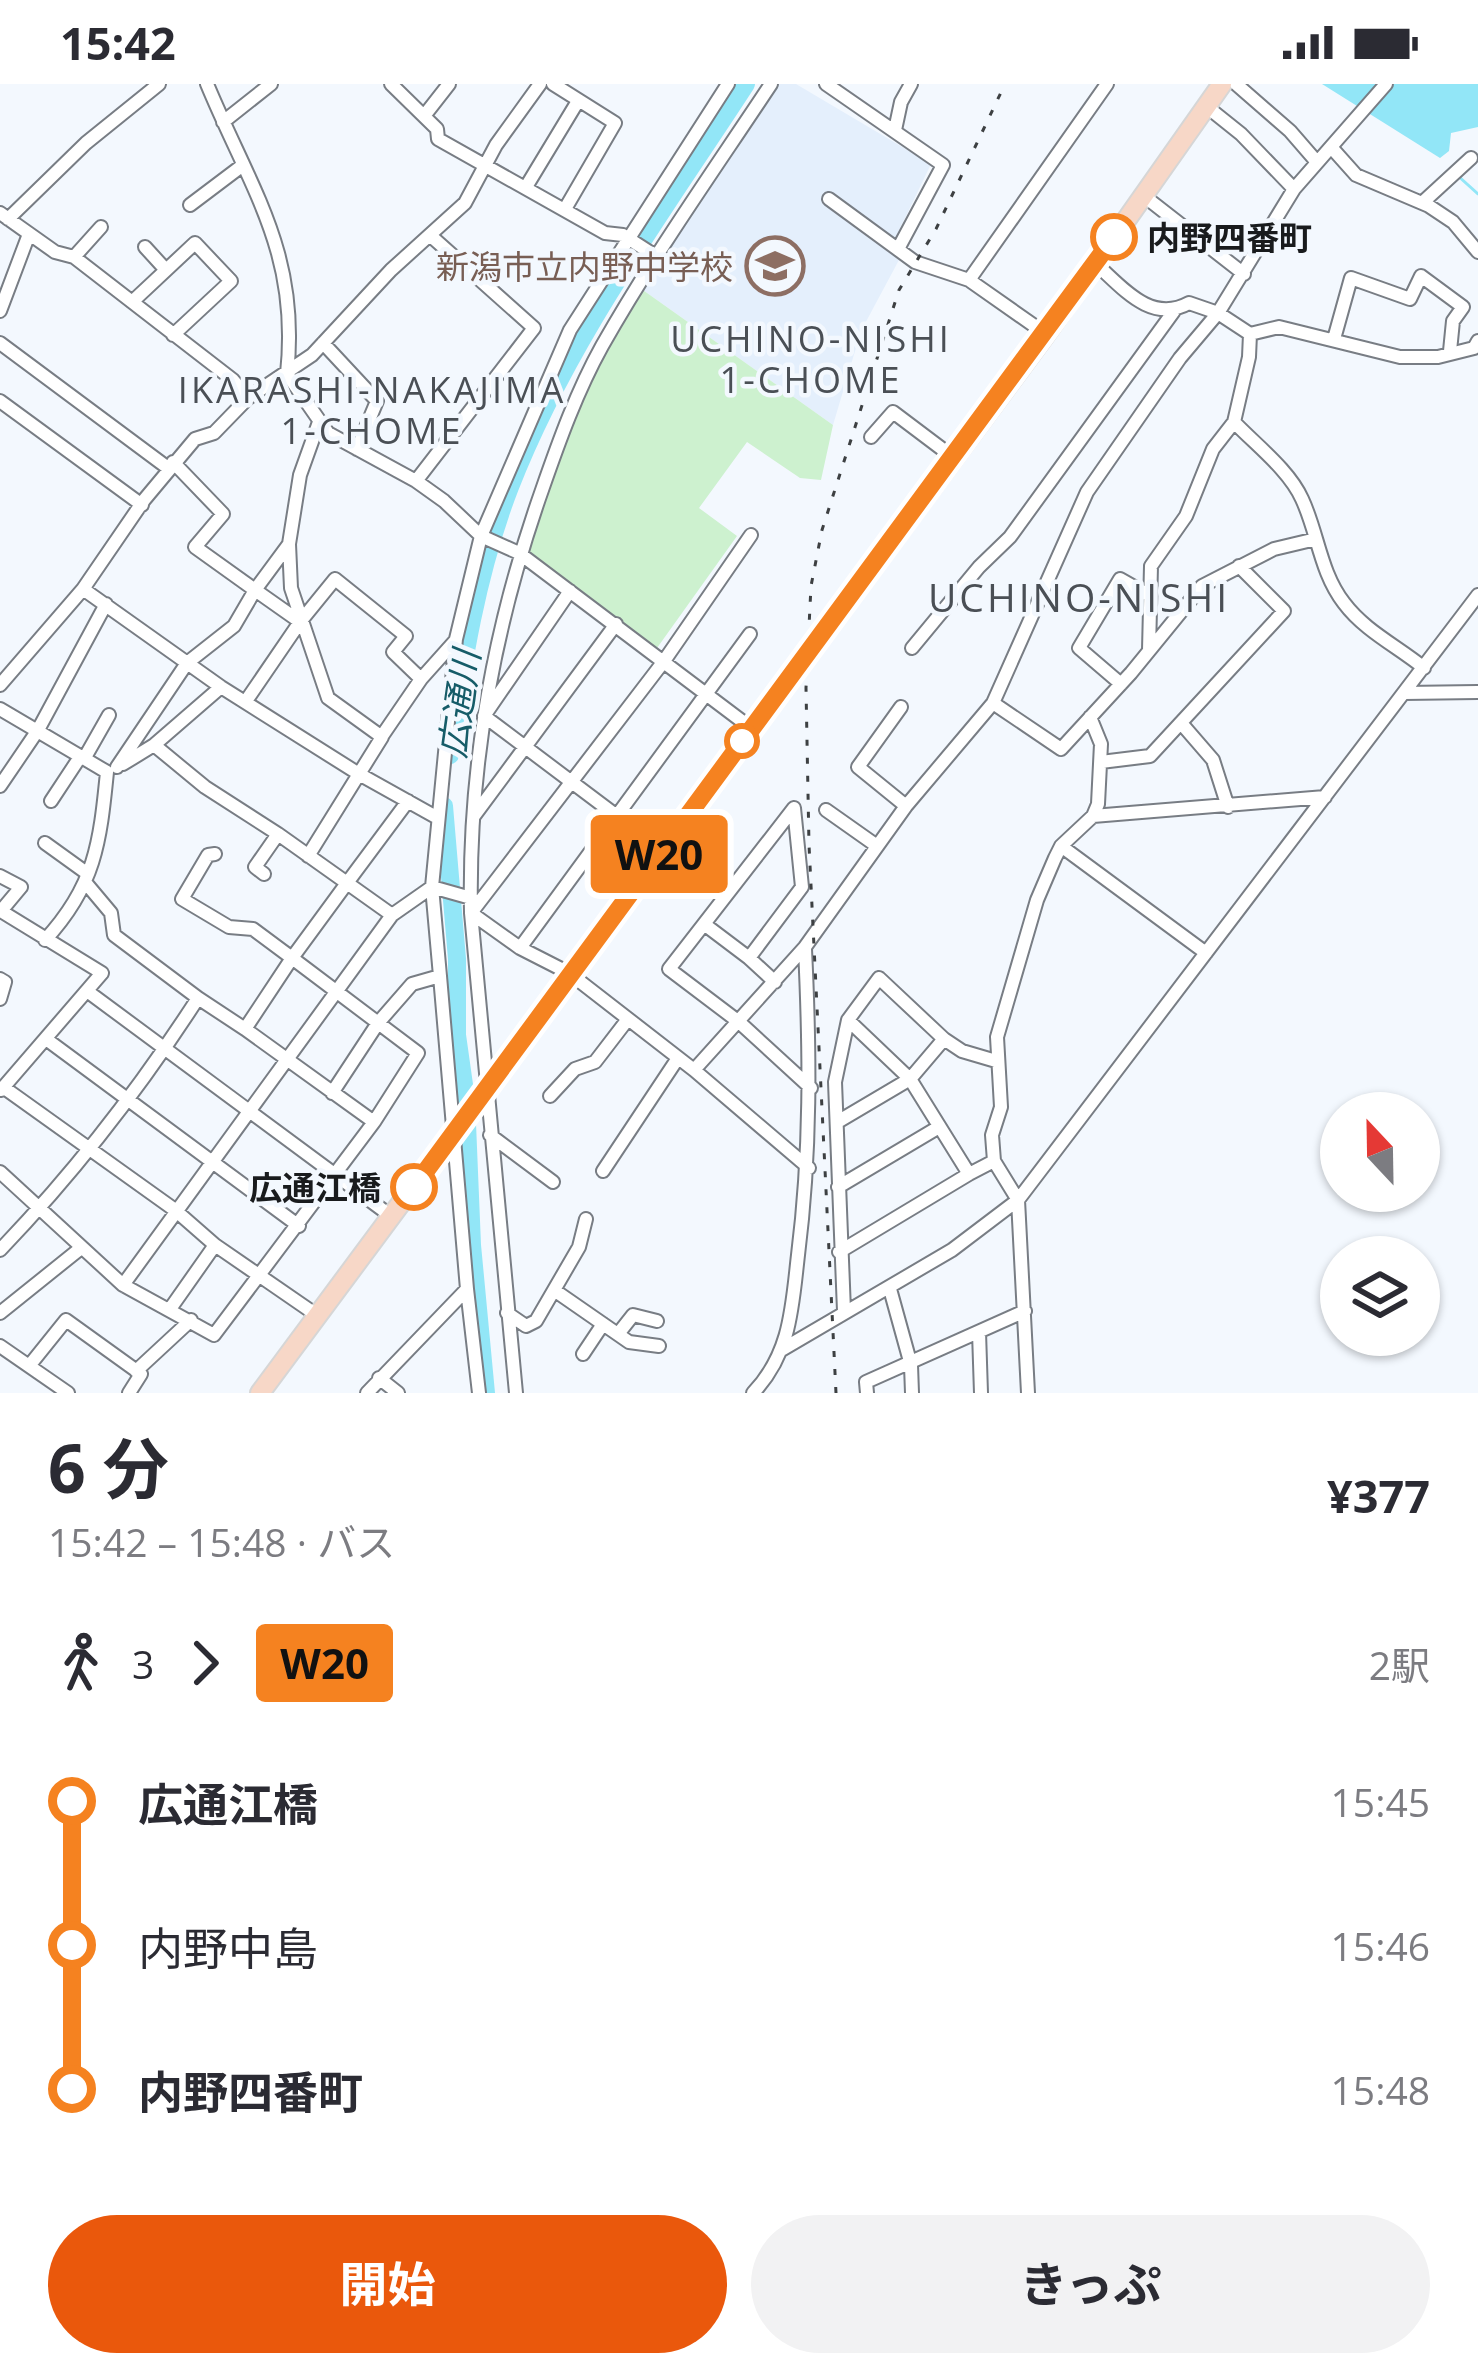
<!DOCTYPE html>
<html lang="ja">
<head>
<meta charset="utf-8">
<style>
	body { margin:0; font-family:"Open Sans","Noto Sans JP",sans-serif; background:#f2f2f3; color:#2b2b33; height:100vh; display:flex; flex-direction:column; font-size:45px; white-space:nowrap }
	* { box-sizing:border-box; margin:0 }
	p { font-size:39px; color:#7c7c81 }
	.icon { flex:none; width:66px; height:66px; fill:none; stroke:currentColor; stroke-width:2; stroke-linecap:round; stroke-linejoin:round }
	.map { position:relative; height:1309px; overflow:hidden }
	.details { display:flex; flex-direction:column; background:#fff; flex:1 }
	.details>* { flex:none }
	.badge { padding:0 24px; border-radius:9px; font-size:42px; line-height:78px }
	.needle { width:78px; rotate:338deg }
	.fabs { position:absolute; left:1320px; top:1008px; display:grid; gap:24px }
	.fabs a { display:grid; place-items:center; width:120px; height:120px; border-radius:50%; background:#fff; box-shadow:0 3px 9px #0004; font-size:60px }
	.map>.badge { position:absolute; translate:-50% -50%; box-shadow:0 0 0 6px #fff }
	.legs { display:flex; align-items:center; gap:18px; height:132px; padding:0 48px; font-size:39px }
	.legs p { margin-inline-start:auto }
	.headline { display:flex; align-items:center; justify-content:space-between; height:204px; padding:0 48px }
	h1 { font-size:66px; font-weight:700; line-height:90px }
	.cta { display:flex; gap:24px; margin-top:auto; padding:24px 48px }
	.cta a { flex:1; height:138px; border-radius:72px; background:#ea580c; color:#fff; font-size:48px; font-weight:700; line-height:138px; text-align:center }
	.cta a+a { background:#f2f2f3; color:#2b2b33 }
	ul { padding:0 48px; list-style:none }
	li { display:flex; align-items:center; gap:42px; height:144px; font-size:45px }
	li i { display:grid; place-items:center; width:18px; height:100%; margin:0 15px; background:currentColor }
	li i::after { content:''; width:30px; height:30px; margin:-15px; border:9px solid; border-radius:50%; background:#fff }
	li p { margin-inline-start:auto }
	li:first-child i { background:linear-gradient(#0000 50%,currentColor 0) }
	li:last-child i { background:linear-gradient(currentColor 50%,#0000 0) }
	.status { display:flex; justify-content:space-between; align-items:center; height:84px; padding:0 60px; background:#fff; direction:ltr }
	.status svg { height:33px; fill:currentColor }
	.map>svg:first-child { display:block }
	.built { fill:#e4effc }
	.green { fill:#cdf1cf }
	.water { fill:#92e6f7 }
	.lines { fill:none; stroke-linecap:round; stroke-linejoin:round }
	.stream { stroke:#92e6f7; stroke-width:3 }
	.river { stroke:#92e6f7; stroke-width:18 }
	.street-casing { stroke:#787d84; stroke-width:16 }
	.primary-casing { stroke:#d6d6d6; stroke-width:22 }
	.street { stroke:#fff; stroke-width:12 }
	.primary { stroke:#f7d7c7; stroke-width:18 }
	.rail { stroke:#3d4042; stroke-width:3; stroke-dasharray:6 12; stroke-linecap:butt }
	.line-1-casing { stroke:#fff; stroke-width:27 }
	.line-1 { stroke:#f58220; stroke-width:18 }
	.stop-1-dot { fill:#fff; stroke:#f58220; stroke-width:6 }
	.labels { text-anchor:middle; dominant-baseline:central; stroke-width:9; stroke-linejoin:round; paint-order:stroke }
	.stop-label { font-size:33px; font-weight:bold; fill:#191b1d; stroke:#f3f8fe; text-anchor:start }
	.education-label { font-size:33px; fill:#785e54; stroke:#f3f8fe; text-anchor:end }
	.neighbourhood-label { font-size:36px; letter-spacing:3px; fill:#4a4f55; stroke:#f3f8fe }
	.water-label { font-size:36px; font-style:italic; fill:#165c68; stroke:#f3f8fe }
	.quarter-label { font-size:39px; letter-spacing:3px; fill:#4a4f55; stroke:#f3f8fe }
</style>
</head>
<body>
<div class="status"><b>15:42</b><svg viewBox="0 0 49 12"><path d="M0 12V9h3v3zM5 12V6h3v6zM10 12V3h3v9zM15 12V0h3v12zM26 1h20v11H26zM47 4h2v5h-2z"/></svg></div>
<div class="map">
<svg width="1478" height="1309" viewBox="0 0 1478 1309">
	<rect width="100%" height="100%" fill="#f3f8fe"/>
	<path class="built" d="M772 0H796L931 80 895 155 907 161 861 247 833 341 640 204Z"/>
	<path class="green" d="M640 204 833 341 821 396 800 394 747 358 699 424 737 452 657 564 526 467 583 303Z"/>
	<path class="water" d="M1322 0H1478V43L1451 49 1449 67 1440 74Z"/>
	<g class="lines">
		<path class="stream" d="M1457 91 1478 110"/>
		<path class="river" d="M450 671C462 581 477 488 510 403 567 257 661 131 746 0
			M444 722 457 875V951L466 1015 472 1161 486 1309"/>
		<defs>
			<path id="street" d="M207 0C251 106 300 169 287 290L328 349 416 397 444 417 481 452 519 469 751 644
				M391 0 437 45 438 55 605 149 623 151 654 171
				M553 0 615 39 565 125
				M771 0C714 86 653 172 602 262 577 307 559 357 542 406 494 542 468 684 471 829L520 864 569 889 694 986 809 1084
				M826 0 943 81 898 165
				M1236 0 1290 47 1316 77
				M1206 22 1241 50 1294 105
				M424 32 449 0
				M223 38 271 0
				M895 46 901 18 911 0
				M1331 63 1356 91 1429 122 1453 138 1478 168
				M526 103 578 17
				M1144 112 1244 190
				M829 115 915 178 969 196 1046 250
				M1422 119 1471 74
				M190 121 243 81
				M0 129 55 168 74 173 233 296 248 314
				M8 135 86 59 159 0
				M145 163 166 186
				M74 173 101 143
				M1096 180C1123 204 1151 240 1189 219L1218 229 1250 250 1279 243 1400 273H1438L1474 264 1478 257
				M969 196 1107 0
				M132 218 195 159 231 197 173 251
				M0 227 29 150
				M1250 250 1249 273 1234 338C1256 361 1289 386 1302 415 1318 449 1320 488 1344 519 1365 547 1397 562 1424 584
				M1334 255 1351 194 1410 215 1421 192 1463 223 1453 237 1450 267
				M0 259 168 384
				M323 259 377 317 357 365
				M0 317 142 421
				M871 353 893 328 954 374
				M416 397 534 244 432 153
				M289 460 255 506 299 537
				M83 505 221 603 359 690 436 733
				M570 507 484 632 662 766
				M912 564 979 483 1010 453 1174 227
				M1149 566 1151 482 1186 432 1213 365 1234 338
				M1121 600 1079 564 1120 495 1150 512
				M0 601 83 505 144 416 195 355 214 349 248 314 312 271 391 186 465 119 496 61 540 0
				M1404 609 1478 608
				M246 617 300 538 335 495 406 552 393 568 421 595 455 557
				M993 619 1061 665 1131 589 1202 502 1274 465 1316 455
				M901 623 858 683 906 722
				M0 625 107 688
				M1181 639 1213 676 1228 723
				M382 652 421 595
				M154 661 205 703 278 750
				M84 675 109 631
				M1101 678 1150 672 1284 527 1239 482
				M123 680 154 661 221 603
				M117 683 187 579 234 542 255 506 195 463 223 430 173 378
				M0 702 38 646 106 520
				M51 717 80 673
				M826 726 877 762
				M474 732 616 540
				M1093 732 1325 713
				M45 759 88 790
				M1061 762 1206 869
				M308 772 382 653 328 614 291 504 289 460 300 391 319 338
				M264 790 255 783 278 750 347 799 292 874 418 969 374 1038
				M0 792 21 803 1 827 102 889 1 1006
				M85 798 111 829 114 851 198 914
				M392 831 347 799 408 717
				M704 840 749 874 802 803 794 724 669 885 739 938 811 1004
				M45 856C95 802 100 759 107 688
				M520 864 750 550
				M749 874 775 898
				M440 892 467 1205
				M0 895 5 898 0 915
				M87 907 391 1132
				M46 955 299 1142
				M944 955 962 967 996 977
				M694 986 805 863 906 722 993 619 1087 408 1180 274 1218 229 1294 105 1386 0
				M3 1003 175 1126 215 1161 170 1225
				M332 1009 378 939 412 900 440 892 432 803 471 814
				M550 1012 575 985 595 978 628 935
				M839 1037 910 995 848 936
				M490 1051 553 1098
				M603 1087 678 974
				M0 1088 123 1201 214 1251 374 1038 245 945
				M838 1103 939 1043
				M215 1161 318 1232
				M0 1166C73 1090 140 1004 198 914L245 945 292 874 253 845 229 843 182 815 208 771 215 770
				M839 1168 969 1090
				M123 1201 392 831 432 803 456 555 481 452 570 246 728 0
				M890 1205 911 1281 912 1309
				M554 1206 629 1258 659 1262
				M844 1227 835 998 848 936 879 894 944 955 910 995 969 1090 994 1077
				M0 1229 81 1164
				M507 1229 526 1242 536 1237 579 1163 586 1135
				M979 1248 981 1309
				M618 1250 633 1231 657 1237
				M0 1262 68 1309
				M783 1265 952 1166 1018 1116 1478 511
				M583 1270 603 1240
				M29 1282 66 1236 141 1290 129 1309
				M136 1287 191 1236
				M379 1294 398 1309
				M367 1309 467 1205 479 1309
				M516 1309 471 829 664 577 751 451
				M753 1309C791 1269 792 1223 798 1171 811 1068 810 969 805 865
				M867 1309 866 1298 1025 1227
				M1028 1309 1018 1116 994 1077 992 1051 1001 1023 997 953 1037 816 1055 774 1061 762 1093 732 1098 720 1101 660 1090 633"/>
			<path id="primary" d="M260 1309 1046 250 1222 0"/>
		</defs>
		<use href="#street" class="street-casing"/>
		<use href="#primary" class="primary-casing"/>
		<use href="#street" class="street"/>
		<use href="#primary" class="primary"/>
		<path class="rail" d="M836 1309 809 761 806 604 811 502 822 446 899 206 936 145 1005 0"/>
	</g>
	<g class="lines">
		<defs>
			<path id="line-1" d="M414 1103 1114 153"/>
		</defs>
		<use href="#line-1" class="line-1-casing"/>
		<use href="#line-1" class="line-1"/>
	</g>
	<defs>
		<symbol id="school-ring" viewBox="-11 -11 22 22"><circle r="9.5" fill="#f3f8fe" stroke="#8d6e63" stroke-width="1.5"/><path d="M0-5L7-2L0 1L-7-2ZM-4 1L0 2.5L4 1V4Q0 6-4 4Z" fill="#8d6e63"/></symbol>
	</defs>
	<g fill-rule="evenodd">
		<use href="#school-ring" x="742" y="149" width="66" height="66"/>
	</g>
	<g class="stop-1-dot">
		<circle cx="1114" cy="153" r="21"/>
		<circle cx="742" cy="657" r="15"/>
		<circle cx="414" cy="1103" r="21"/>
	</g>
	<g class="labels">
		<g class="stop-label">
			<text x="1147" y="153">内野四番町</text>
			<text x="381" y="1103" text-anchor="end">広通江橋</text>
		</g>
		<g class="education-label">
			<text x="733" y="182">新潟市立内野中学校</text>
		</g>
		<g class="neighbourhood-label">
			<text x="811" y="254">UCHINO-NISHI<tspan x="811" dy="41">1-CHOME</tspan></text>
			<text x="372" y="305">IKARASHI-NAKAJIMA<tspan x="372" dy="41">1-CHOME</tspan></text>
		</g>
		<g class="water-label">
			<text transform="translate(459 620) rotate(-82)">広通川</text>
		</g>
		<g class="quarter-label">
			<text x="1079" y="512">UCHINO-NISHI</text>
		</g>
	</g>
</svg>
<div class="fabs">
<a><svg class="needle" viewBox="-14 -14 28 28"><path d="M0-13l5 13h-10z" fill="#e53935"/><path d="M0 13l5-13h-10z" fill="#7c7c81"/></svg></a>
<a><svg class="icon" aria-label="layers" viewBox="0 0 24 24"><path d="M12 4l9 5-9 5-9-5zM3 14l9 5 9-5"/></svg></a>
</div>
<b class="badge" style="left:659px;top:770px;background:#f58220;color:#111">W20</b>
</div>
<section class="details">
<div class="headline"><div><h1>6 分</h1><p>15:42 – 15:48 · バス</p></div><b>¥377</b></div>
<div class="legs"><svg class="icon" aria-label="walk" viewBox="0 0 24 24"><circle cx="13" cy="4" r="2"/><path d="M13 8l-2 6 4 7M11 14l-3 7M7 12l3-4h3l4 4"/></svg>3<svg class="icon" aria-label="forward" viewBox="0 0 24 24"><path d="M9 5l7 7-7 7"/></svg><b class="badge" style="background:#f58220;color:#111">W20</b><p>2駅</p></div>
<ul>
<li><i style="color:#f58220"></i><b>広通江橋</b><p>15:45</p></li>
<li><i style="color:#f58220"></i><span>内野中島</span><p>15:46</p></li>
<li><i style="color:#f58220"></i><b>内野四番町</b><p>15:48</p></li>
</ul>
<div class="cta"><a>開始</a><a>きっぷ</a></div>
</section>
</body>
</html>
